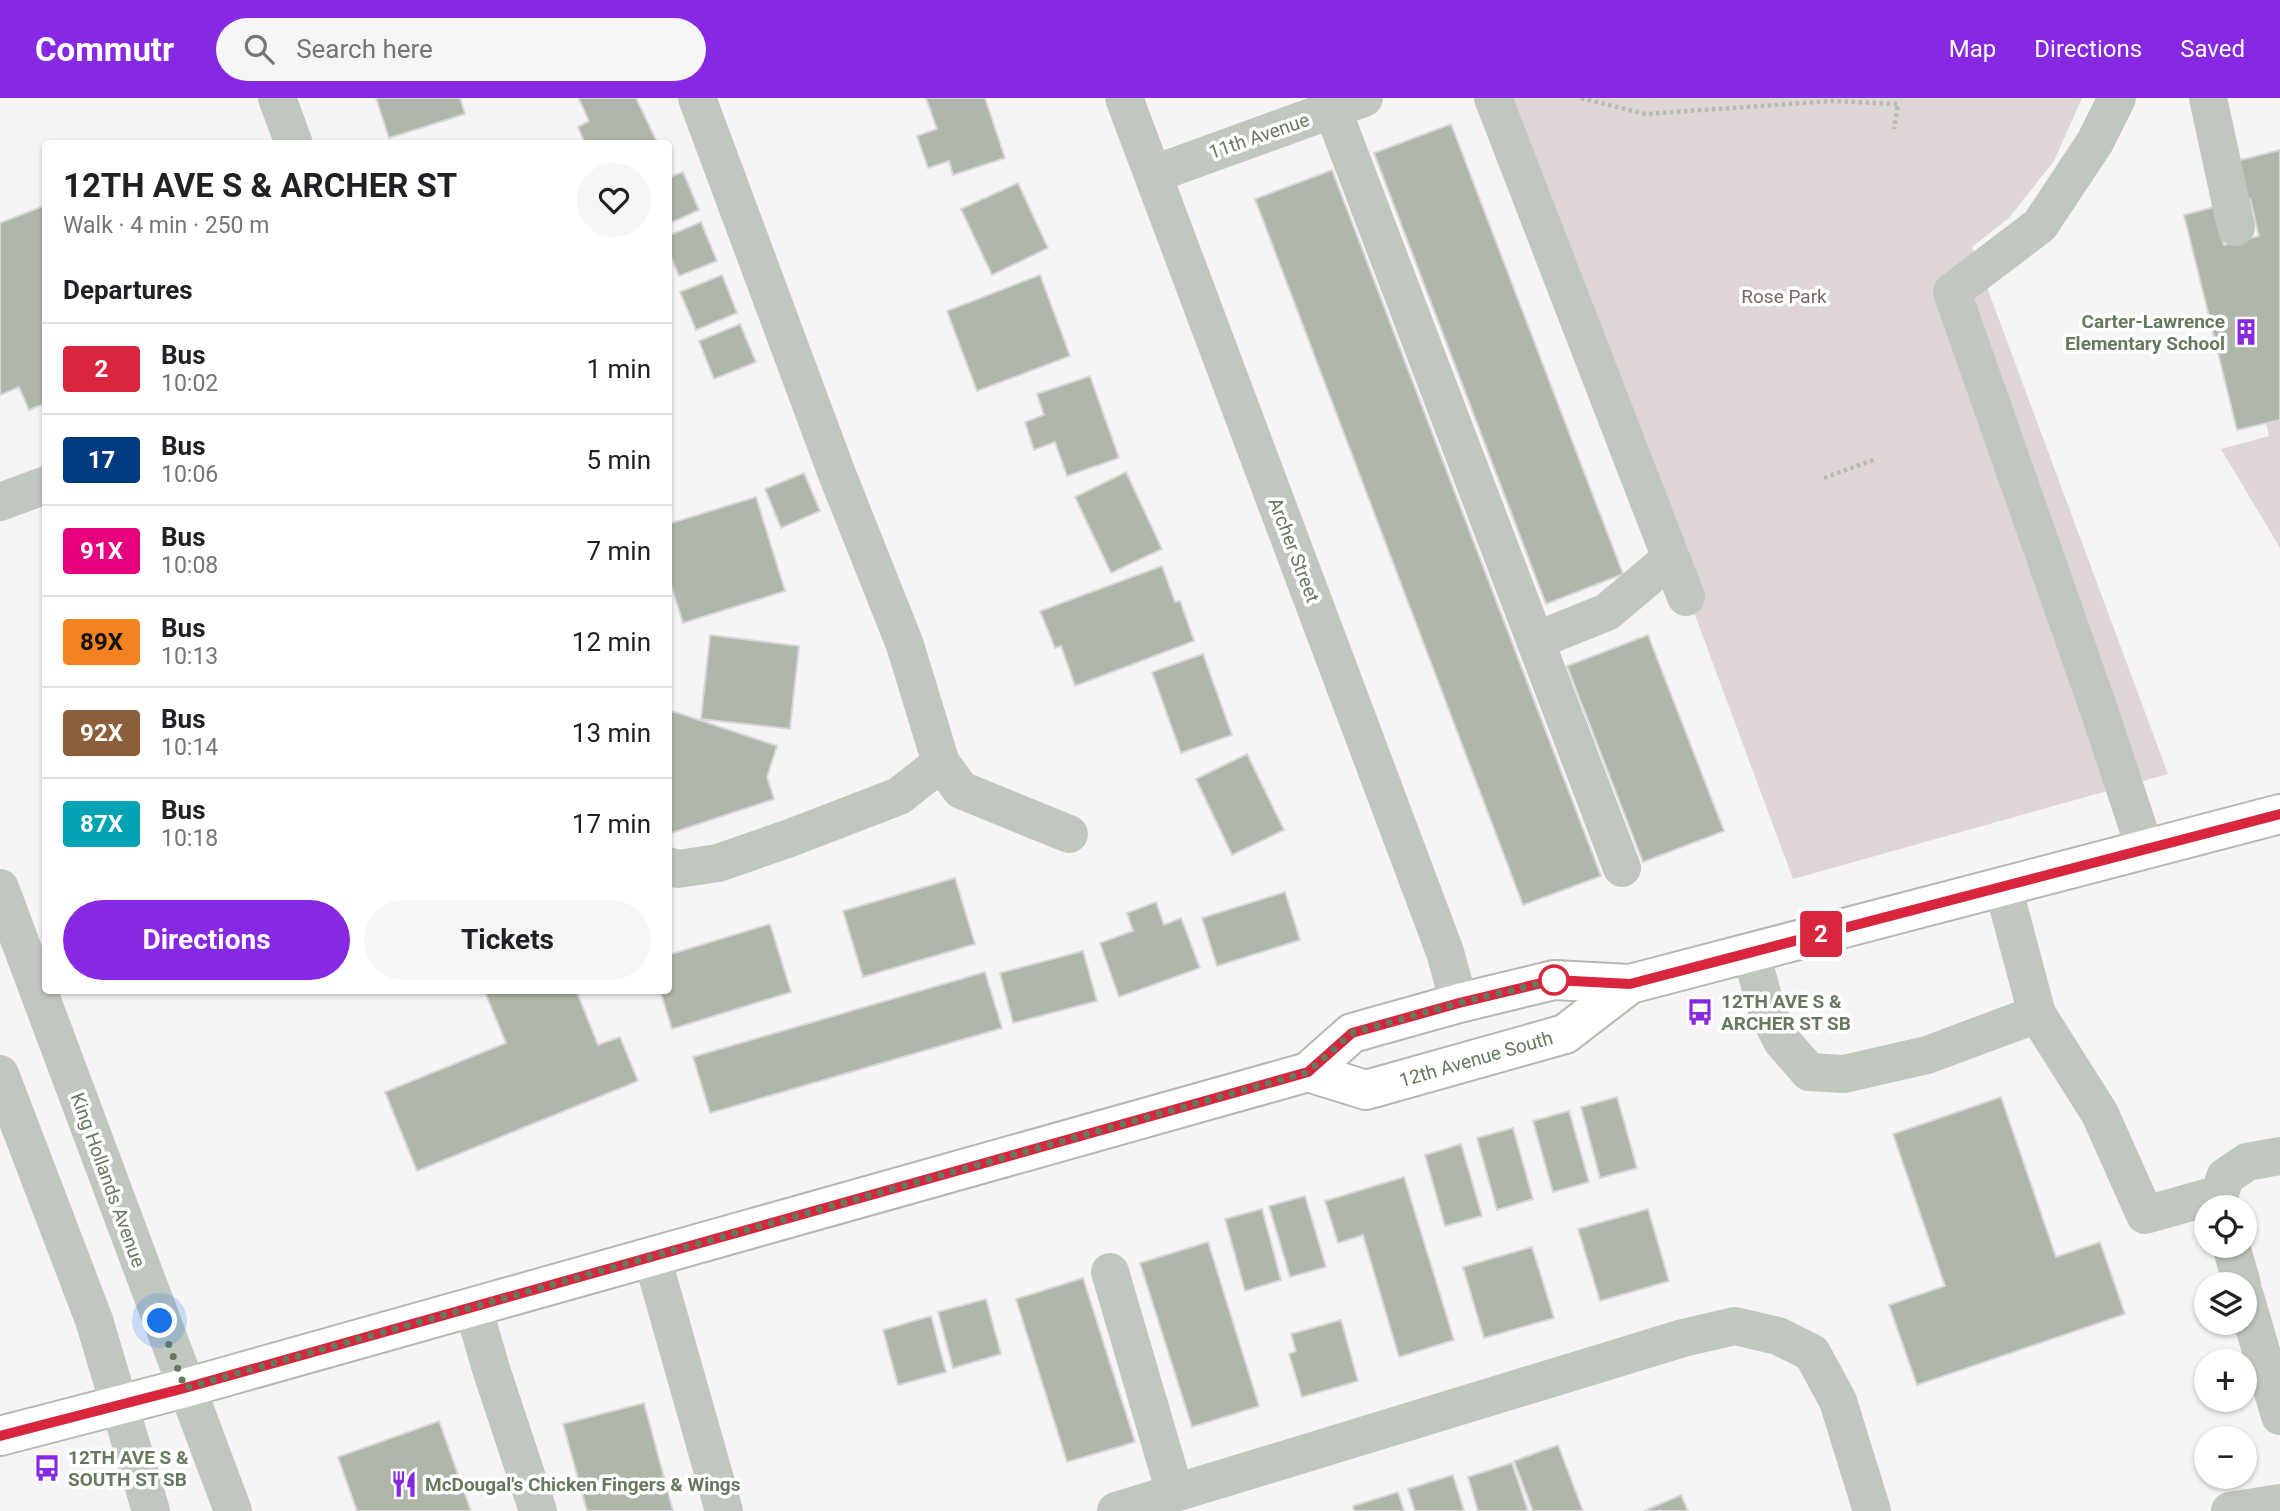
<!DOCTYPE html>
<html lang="en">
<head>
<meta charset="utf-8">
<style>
	body { margin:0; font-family:Roboto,sans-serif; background:#f6f6f6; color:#202124; height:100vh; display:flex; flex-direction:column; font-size:26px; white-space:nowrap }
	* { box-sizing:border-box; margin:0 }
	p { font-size:23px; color:#757577 }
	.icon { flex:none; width:38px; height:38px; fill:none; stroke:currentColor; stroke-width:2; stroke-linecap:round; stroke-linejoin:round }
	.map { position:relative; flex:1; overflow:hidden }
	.side { position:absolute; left:42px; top:42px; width:630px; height:854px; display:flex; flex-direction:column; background:#fff; border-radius:7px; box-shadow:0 2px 5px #0004 }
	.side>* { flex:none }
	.badge { padding:0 14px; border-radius:5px; font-size:24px; line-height:46px }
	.tools { position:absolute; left:2194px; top:1097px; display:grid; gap:14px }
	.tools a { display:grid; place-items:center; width:63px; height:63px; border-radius:50%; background:#fff; box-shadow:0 2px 5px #0004; font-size:35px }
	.you { position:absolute; width:35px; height:35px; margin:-18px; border:5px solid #fff; border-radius:50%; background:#1a73e8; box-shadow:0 0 0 10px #1a73e833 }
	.map>.badge { position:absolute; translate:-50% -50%; box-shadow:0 0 0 4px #fff }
	h2 { padding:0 21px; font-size:26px; line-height:63px }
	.round { display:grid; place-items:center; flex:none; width:74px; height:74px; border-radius:37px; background:#f6f6f6 }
	.headline { display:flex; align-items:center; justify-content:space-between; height:119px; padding:0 21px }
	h1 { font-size:33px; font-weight:700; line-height:52px }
	.cta { display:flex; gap:14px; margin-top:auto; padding:14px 21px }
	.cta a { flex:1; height:80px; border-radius:42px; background:#8728e3; color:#fff; font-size:28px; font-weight:700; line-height:80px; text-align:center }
	.cta a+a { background:#f6f6f6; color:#202124 }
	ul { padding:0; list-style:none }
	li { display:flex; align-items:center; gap:21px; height:91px; padding:0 21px; border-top:2px solid #e0e0e0 }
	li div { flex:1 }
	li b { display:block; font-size:26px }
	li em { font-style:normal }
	li .badge { min-width:77px; font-weight:700; text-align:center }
	header { display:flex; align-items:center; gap:42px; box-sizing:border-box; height:98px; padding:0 35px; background:#8728e3; color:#fff }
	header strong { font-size:33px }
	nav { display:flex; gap:38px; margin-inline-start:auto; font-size:24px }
	.search { width:490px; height:63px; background:#f6f6f6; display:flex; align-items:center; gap:18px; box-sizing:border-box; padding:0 24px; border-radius:38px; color:#757577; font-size:26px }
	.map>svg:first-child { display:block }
	.green { fill:#ded5d6 }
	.building { fill:#aeb7a9; stroke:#d9d6d8; stroke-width:2 }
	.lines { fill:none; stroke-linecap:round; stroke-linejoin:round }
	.major-casing { stroke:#b2b9af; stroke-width:42 }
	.path { stroke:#b6bcb4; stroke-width:4.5; stroke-dasharray:3.5 3.5; stroke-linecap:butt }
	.minor { stroke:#c0c7be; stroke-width:38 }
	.major { stroke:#fff; stroke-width:38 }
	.line-casing { stroke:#fff; stroke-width:16 }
	.line { stroke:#d7263d; stroke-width:10 }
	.walk { stroke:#66795e; stroke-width:7; stroke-dasharray:0 12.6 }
	.stop-dot { fill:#fff; stroke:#d7263d; stroke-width:3.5 }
	.labels { text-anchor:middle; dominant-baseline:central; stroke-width:7; stroke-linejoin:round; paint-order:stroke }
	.street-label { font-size:19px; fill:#66795e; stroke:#fff }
	.park-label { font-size:19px; fill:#7c6765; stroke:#fff }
	.poi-label { font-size:19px; font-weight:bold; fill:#66795e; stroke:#fff; text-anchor:start }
</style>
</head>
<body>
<header>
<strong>Commutr</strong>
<div class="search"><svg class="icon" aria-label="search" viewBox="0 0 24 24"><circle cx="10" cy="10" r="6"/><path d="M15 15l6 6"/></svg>Search here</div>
<nav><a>Map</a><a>Directions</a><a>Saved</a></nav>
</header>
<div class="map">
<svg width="2280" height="1413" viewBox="0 0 2280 1413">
	<rect width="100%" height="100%" fill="#f7f4f6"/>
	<path class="green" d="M1503 0H2082L2054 63 2009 120 1972 149 2168 676 1793 781Z
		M2280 322V450L2221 351 2269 338 2266 325Z"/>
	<path class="building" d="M376 0H460L465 16 389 40Z
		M581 0H636L658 46H585L578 29 589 23 579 1Z
		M926 0H985L1005 60 953 77 949 63 928 70 917 38 937 31Z
		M1451 26 1623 476 1546 506 1374 55Z
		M2280 52V322L2237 332 2184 117 2214 109 2224 147 2259 138 2250 101 2247 102 2237 63Z
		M1332 72 1601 778 1523 807 1255 101Z
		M683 74 699 112 668 126V80Z
		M1018 85 1048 150 992 177 961 111Z
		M46 107V305L29 312 19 289 0 297V125Z
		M701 124 717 163 679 178 668 152V138Z
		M722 177 737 215 696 232 680 194Z
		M1040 177 1070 258 977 293 947 213Z
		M740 226 756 264 714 281 699 243Z
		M1090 278 1119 360 1067 378 1055 344 1034 352 1025 324 1044 317 1037 296Z
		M1126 374 1162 451 1111 475 1075 399Z
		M804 375 820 413 781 430 765 391Z
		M756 399 785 493 683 525 668 477V426Z
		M1162 468 1175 504 1180 503 1194 543 1075 588 1061 548 1055 550 1040 513Z
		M710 537 799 548 790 631 701 621Z
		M1648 537 1724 733 1643 764 1567 568Z
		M1203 556 1232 637 1181 655 1152 574Z
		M672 613 777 648 767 679 774 701 668 736V625Z
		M1247 656 1284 732 1232 757 1196 681Z
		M955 780 975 846 863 879 843 813Z
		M1285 794 1300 842 1217 868 1202 820Z
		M1156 804 1164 827 1181 820 1200 870 1119 899 1100 845 1133 833 1127 815Z
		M770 826 791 894 672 931 660 892H668V857Z
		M1083 853 1097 903 1013 925 1000 875Z
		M985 874 1002 930 710 1015 693 959Z
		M484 892H576L598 947 620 939 638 983 417 1073 385 994 506 945Z
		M1617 999 1637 1070 1600 1080 1581 1009Z
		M2001 999 2056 1159 2100 1144 2125 1216 1917 1287 1889 1207 1945 1188 1893 1036Z
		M1569 1013 1589 1084 1553 1094 1533 1023Z
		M1513 1030 1533 1101 1497 1112 1477 1040Z
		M1461 1046 1482 1118 1445 1128 1425 1057Z
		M1404 1079 1454 1242 1399 1259 1363 1137 1338 1145 1325 1103Z
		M1305 1098 1326 1169 1290 1179 1269 1108Z
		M1262 1111 1281 1182 1245 1193 1225 1121Z
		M1648 1111 1669 1183 1600 1203 1578 1131Z
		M1208 1144 1259 1308 1192 1329 1140 1165Z
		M1532 1149 1554 1220 1484 1240 1463 1169Z
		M1083 1180 1135 1344 1067 1364 1016 1201Z
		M986 1201 1001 1256 953 1270 938 1214Z
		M931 1218 946 1274 898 1287 883 1232Z
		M1341 1222 1358 1283 1302 1299 1289 1256 1296 1253 1291 1236Z
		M644 1305 673 1413H587L563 1326Z
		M439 1323 471 1413H357L338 1359Z
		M1558 1347 1583 1413H1533L1514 1363Z
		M1512 1365 1528 1413H1478L1468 1379Z
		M1453 1377 1464 1413H1415L1408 1391Z
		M1398 1394 1404 1413H1354L1353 1408Z
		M1681 1397 1688 1413H1644Z"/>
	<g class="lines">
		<defs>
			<path id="major" d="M1308 974 1366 992 1565 936 1630 886
				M0 1338 185 1290 1308 974 1352 935 1459 905 1554 882 1630 886 2280 716"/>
		</defs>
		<use href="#major" class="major-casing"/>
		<path class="path" d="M1581 0 1645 16 1832 3 1898 6 1894 31
			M1824 380 1876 361"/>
		<path class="minor" d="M277 0 294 46
			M697 0 837 376 905 547 941 665 961 692 1069 736
			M1124 0 1445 854 1459 905
			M1328 0 1622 770
			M1493 0 1686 499
			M2117 0 2095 44 2040 127 1952 194 2100 615 2145 751
			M2208 0 2236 129
			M1154 76 1364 0
			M0 404 46 387
			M1535 543 1607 514 1671 460
			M668 768 678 771 718 765 790 740 899 698 941 665
			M2003 789 2037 916 2100 1016 2145 1117 2220 1096
			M0 790 233 1413
			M1751 855 1767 913 1782 943 1809 974 1844 976 1927 957 2037 916
			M0 976 94 1222 151 1413
			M2220 1110V1096L2225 1079 2247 1064 2280 1058
			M2231 1148 2242 1186
			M652 1159 724 1413
			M1110 1174 1175 1395
			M2245 1198 2280 1318
			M473 1209 491 1271 538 1413
			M1116 1413 1683 1240 1735 1228 1778 1238 1812 1255 1838 1303 1872 1413
			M2230 1413 2280 1405"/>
		<use href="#major" class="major"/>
	</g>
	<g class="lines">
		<defs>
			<path id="line" d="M0 1338 185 1290 1308 974 1352 935 1459 905 1554 882 1630 886 2280 716"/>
		</defs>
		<use href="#line" class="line-casing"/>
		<use href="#line" class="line"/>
		<path class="walk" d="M160 1223 185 1290 1308 974 1352 935 1459 905 1554 882"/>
	</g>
	<defs>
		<symbol id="building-bare" viewBox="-9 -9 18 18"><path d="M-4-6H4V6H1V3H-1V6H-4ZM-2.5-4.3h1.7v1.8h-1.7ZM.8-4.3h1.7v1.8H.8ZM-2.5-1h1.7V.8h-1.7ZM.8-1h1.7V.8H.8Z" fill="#8728e3" stroke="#fff" stroke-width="2.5" paint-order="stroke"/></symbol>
		<symbol id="bus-bare" viewBox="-9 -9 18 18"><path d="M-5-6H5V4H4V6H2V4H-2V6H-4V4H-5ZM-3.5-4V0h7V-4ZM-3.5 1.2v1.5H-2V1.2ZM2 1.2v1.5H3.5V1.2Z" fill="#8728e3" stroke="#fff" stroke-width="2.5" paint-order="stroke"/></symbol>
		<symbol id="restaurant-bare" viewBox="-9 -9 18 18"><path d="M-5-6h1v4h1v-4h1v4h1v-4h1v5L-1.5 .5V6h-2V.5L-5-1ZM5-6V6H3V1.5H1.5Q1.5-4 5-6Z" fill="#8728e3" stroke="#fff" stroke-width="2.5" paint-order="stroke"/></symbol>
	</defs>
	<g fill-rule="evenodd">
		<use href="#building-bare" x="2227" y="215" width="38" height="38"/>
		<use href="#bus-bare" x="1681" y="895" width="38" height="38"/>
		<use href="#bus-bare" x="28" y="1351" width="38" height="38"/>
		<use href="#restaurant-bare" x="385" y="1367" width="38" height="38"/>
	</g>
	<circle class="stop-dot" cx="1554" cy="882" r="14"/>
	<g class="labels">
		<g class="street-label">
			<text transform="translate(1259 38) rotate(-19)">11th Avenue</text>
			<text transform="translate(1294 452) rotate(69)">Archer Street</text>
			<text transform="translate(1476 961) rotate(-16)">12th Avenue South</text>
			<text transform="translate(108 1082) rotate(70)">King Hollands Avenue</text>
		</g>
		<g class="park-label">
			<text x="1784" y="198">Rose Park</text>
		</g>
		<g class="poi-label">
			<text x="2225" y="223" text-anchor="end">Carter-Lawrence<tspan x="2225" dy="22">Elementary School</tspan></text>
			<text x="1721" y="903">12TH AVE S &amp;<tspan x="1721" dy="22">ARCHER ST SB</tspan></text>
			<text x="68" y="1359">12TH AVE S &amp;<tspan x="68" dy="22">SOUTH ST SB</tspan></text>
			<text x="425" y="1386">McDougal's Chicken Fingers &amp; Wings</text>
		</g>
	</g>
</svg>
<div class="tools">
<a><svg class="icon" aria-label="locate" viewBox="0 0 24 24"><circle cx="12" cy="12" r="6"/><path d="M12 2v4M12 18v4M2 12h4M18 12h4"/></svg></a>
<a><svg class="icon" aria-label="layers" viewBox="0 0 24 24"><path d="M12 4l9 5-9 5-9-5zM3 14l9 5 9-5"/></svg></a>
<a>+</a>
<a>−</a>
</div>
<div class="you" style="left:160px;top:1223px"></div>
<b class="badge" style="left:1821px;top:836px;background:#d7263d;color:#fff">2</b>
<section class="side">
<div class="headline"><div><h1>12TH AVE S &amp; ARCHER ST</h1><p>Walk · 4 min · 250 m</p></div><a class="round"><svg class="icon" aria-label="heart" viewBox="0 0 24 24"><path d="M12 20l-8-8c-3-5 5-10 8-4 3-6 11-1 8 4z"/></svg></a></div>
<h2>Departures</h2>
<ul>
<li><span class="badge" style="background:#d7263d;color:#fff">2</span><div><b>Bus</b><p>10:02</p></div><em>1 min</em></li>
<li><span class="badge" style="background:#003b80;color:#fff">17</span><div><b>Bus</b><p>10:06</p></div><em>5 min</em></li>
<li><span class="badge" style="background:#e6007e;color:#fff">91X</span><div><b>Bus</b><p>10:08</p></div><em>7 min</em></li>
<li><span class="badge" style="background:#f58220;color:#111">89X</span><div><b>Bus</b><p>10:13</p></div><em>12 min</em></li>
<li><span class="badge" style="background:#8b5e3c;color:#fff">92X</span><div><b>Bus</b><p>10:14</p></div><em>13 min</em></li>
<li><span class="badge" style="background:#00a3b4;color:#fff">87X</span><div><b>Bus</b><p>10:18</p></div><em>17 min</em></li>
</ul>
<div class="cta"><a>Directions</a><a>Tickets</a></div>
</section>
</div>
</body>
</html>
